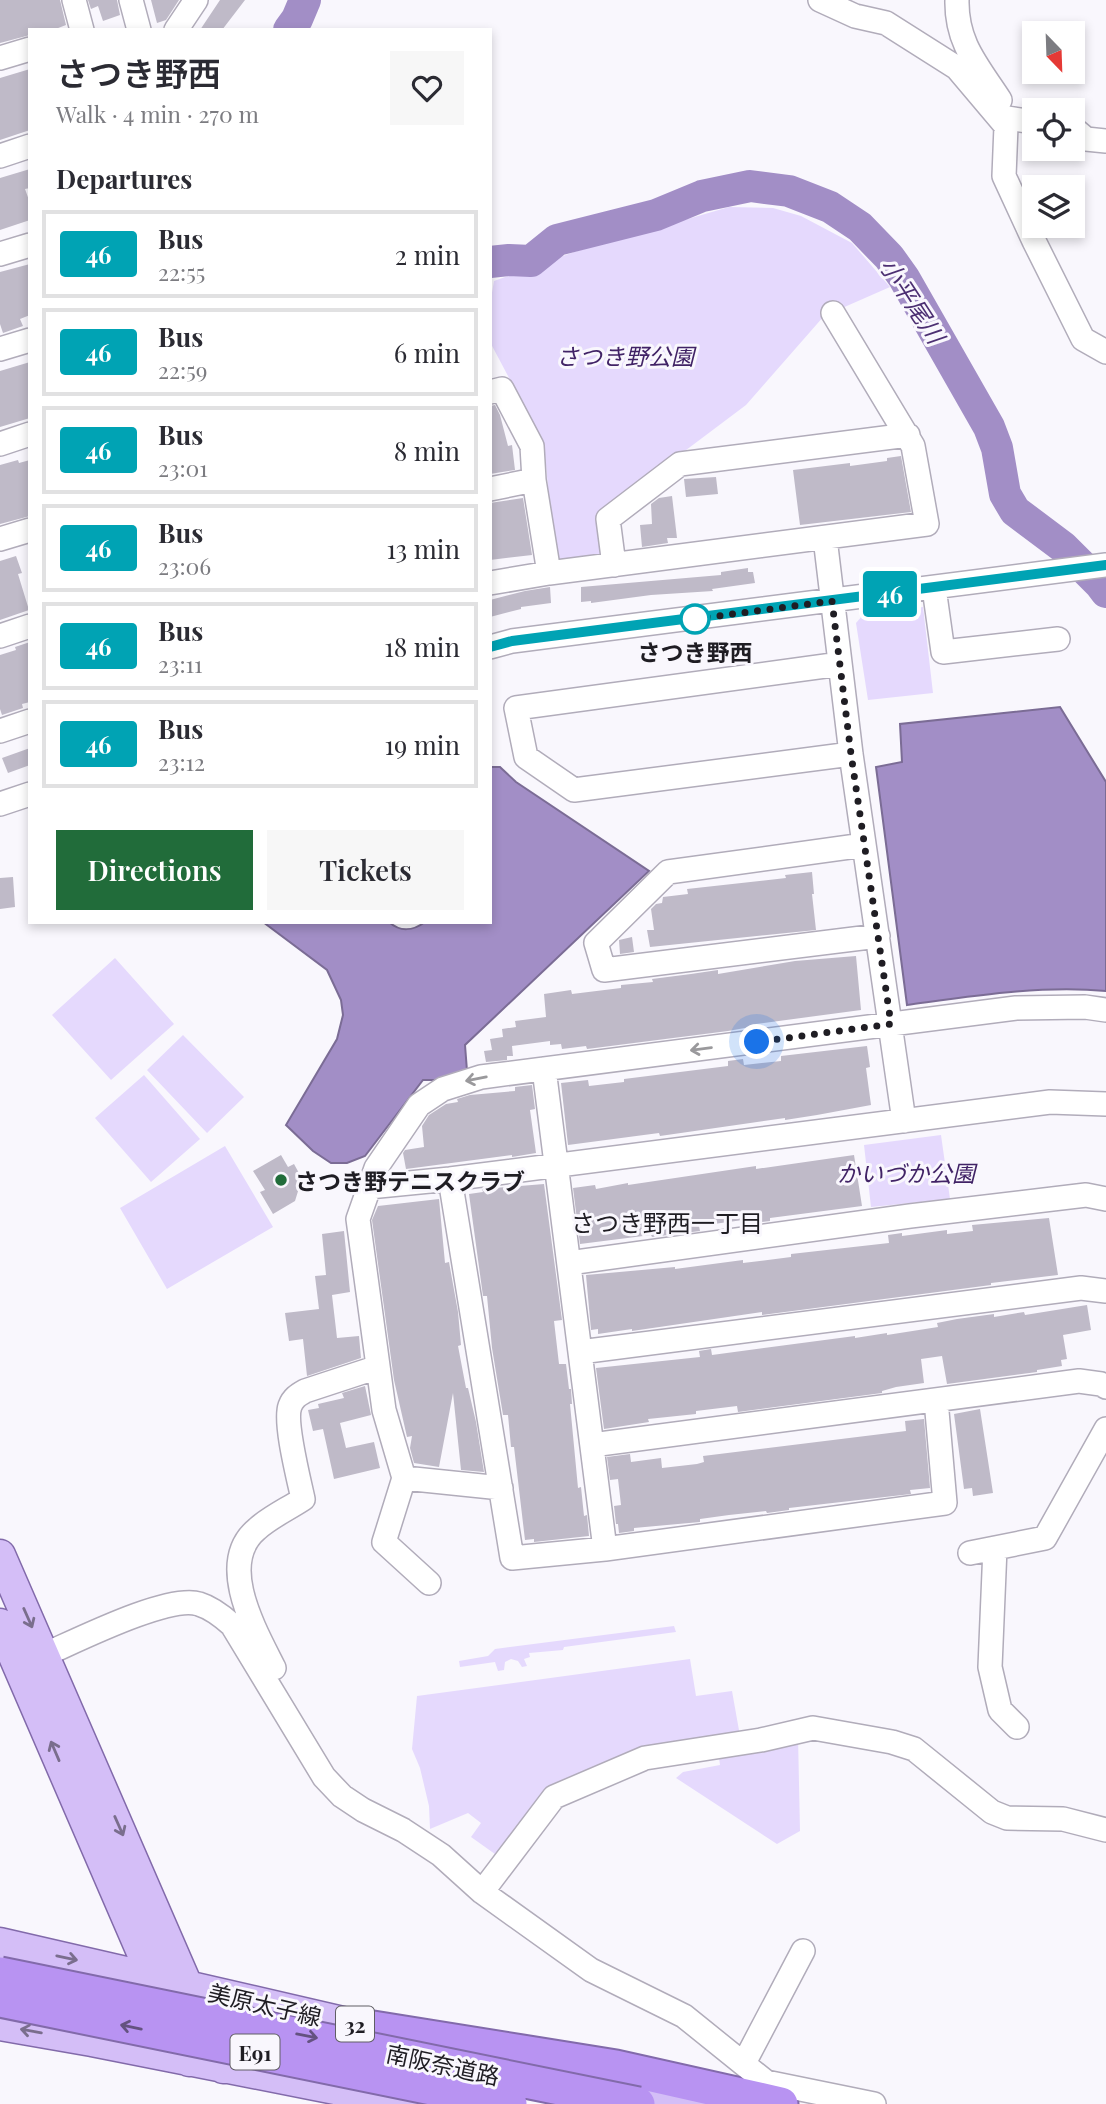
<!DOCTYPE html>
<html lang="en">
<head>
<meta charset="utf-8">
<style>
	body { margin:0; font-family:"Playfair Display","Noto Sans JP",serif; background:#f7f7f7; color:#2b2b33; height:100vh; display:flex; flex-direction:column; font-size:26px; white-space:nowrap }
	* { box-sizing:border-box; margin:0 }
	p { font-size:23px; color:#7c7c81 }
	.icon { flex:none; width:38px; height:38px; fill:none; stroke:currentColor; stroke-width:2; stroke-linecap:round; stroke-linejoin:round }
	.map { position:relative; flex:1; overflow:hidden }
	.side { position:absolute; left:28px; top:28px; width:464px; height:896px; display:flex; flex-direction:column; background:#fff; border-radius:0px; box-shadow:0 4px 10px #0003 }
	.side>* { flex:none }
	.badge { padding:0 14px; border-radius:5px; font-size:24px; line-height:46px }
	.needle { width:46px; rotate:157deg }
	.buttons { position:absolute; left:1022px; top:21px; display:grid; gap:14px }
	.buttons a { display:grid; place-items:center; width:63px; height:63px; border-radius:0px; background:#fff; box-shadow:0 4px 10px #0003; font-size:35px }
	.you { position:absolute; width:35px; height:35px; margin:-18px; border:5px solid #fff; border-radius:50%; background:#1a73e8; box-shadow:0 0 0 10px #1a73e833 }
	.map>.badge { position:absolute; translate:-50% -50%; box-shadow:0 0 0 4px #fff }
	h2 { padding:0 28px; font-size:26px; line-height:63px }
	.round { display:grid; place-items:center; flex:none; width:74px; height:74px; border-radius:0px; background:#f7f7f7 }
	.overview { display:flex; align-items:center; justify-content:space-between; height:119px; padding:0 28px }
	h1 { font-size:33px; font-weight:600; line-height:52px }
	.primary-button { display:flex; gap:14px; margin-top:auto; padding:14px 28px }
	.primary-button a { flex:1; height:80px; border-radius:0px; background:#216c3a; color:#fff; font-size:28px; font-weight:600; line-height:80px; text-align:center }
	.primary-button a+a { background:#f7f7f7; color:#2b2b33 }
	ul { padding:0; list-style:none }
	li { display:flex; align-items:center; gap:21px; height:88px; margin:0 14px 10px; padding:0 14px; border:4px solid #e1e1e2; border-radius:0px }
	li div { flex:1 }
	li b { display:block; font-size:26px }
	li em { font-style:normal }
	li .badge { min-width:77px; font-weight:700; text-align:center }
	.map>svg:first-child { display:block }
	.green { fill:#e5d9fd }
	.water { fill:#a28ec6; stroke:#7b6c95; stroke-width:2 }
	.lines { fill:none; stroke-linecap:round; stroke-linejoin:round }
	.river { stroke:#a28ec6; stroke-width:32 }
	.building { fill:#bfbac8 }
	.minor-casing { stroke:#b1acba; stroke-width:26 }
	.major-casing { stroke:#826aaa; stroke-width:33 }
	.highway-casing { stroke:#826aaa; stroke-width:37 }
	.minor { stroke:#fff; stroke-width:23 }
	.major { stroke:#d4bef7; stroke-width:30 }
	.highway { stroke:#b893f2; stroke-width:33 }
	.highway-bridge-casing { stroke:#826aaa; stroke-width:37; stroke-linecap:butt }
	.highway-bridge { stroke:#b893f2; stroke-width:33 }
	.oneway { stroke:#9a999c }
	.oneway2 { stroke:#7a6e8d }
	.oneway3 { stroke:#645280 }
	.line-casing { stroke:#fff; stroke-width:16 }
	.line { stroke:#00a3b4; stroke-width:10 }
	.walk { stroke:#1f1d23; stroke-width:7; stroke-dasharray:0 12.6 }
	.stop-dot { fill:#fff; stroke:#00a3b4; stroke-width:3.5 }
	.poi-dot { fill:#216c3a; stroke:#f9f7fd; stroke-width:2.5 }
	.labels { text-anchor:middle; dominant-baseline:central; stroke-width:6; stroke-linejoin:round; paint-order:stroke }
	.shield { fill:#f9f7fd; stroke:#605e64; stroke-width:2 }
	.shield-label { font-size:21px; font-weight:bold; fill:#1f1d23 }
	.park-label { font-size:23px; font-style:italic; fill:#412366; stroke:#f9f7fd }
	.stop-label { font-size:23px; font-weight:bold; fill:#1f1d23; stroke:#f9f7fd }
	.poi-label { font-size:23px; font-weight:bold; fill:#1f1d23; stroke:#f9f7fd; text-anchor:start }
	.street-label { font-size:23px; fill:#1f1d23; stroke:#f9f7fd }
	.water-label { font-size:24px; font-style:italic; fill:#4c2f72; stroke:#f9f7fd }
	.neighbourhood-label { font-size:24px; fill:#1f1d23; stroke:#f9f7fd }
</style>
</head>
<body>
<div class="map">
<svg width="1106" height="2104" viewBox="0 0 1106 2104">
	<rect width="100%" height="100%" fill="#f9f7fd"/>
	<path class="green" d="M729 207 773 208 801 216 852 243 890 287 824 316 746 405 601 514 604 560 555 564 546 465 526 410 490 342V304L494 281 574 252Z
		M923 607 933 693 868 700 856 623 863 615Z
		M115 958 174 1024 111 1080 52 1015Z
		M183 1035 244 1097 207 1133 147 1070Z
		M144 1075 200 1139 151 1182 95 1118Z
		M941 1135 950 1199 871 1207 864 1145Z
		M225 1146 273 1227 167 1289 120 1208Z
		M674 1626 676 1632 564 1647 563 1650 529 1653 530 1657 524 1659 527 1666 522 1667 518 1661 511 1659 505 1662 504 1670 498 1671 495 1662 460 1667 459 1661 488 1656 495 1649Z
		M690 1659 696 1696 732 1691 740 1736 550 1790 502 1859 471 1837 481 1823 468 1813 430 1829 429 1806 420 1768 412 1749 417 1696Z
		M798 1736 800 1831 777 1844 676 1778 683 1772 720 1765 718 1751Z"/>
	<path class="water" d="M1060 707 1106 782V991C1040 985 973 996 907 1005L876 767 902 762 900 724Z
		M490 767H500L516 782 649 871 465 1045 467 1071 447 1080H423L365 1156 347 1163H331L313 1151 286 1125 337 1039 343 1015 341 1000 327 970 263 922H389C400 932 413 931 425 922H490Z"/>
	<g class="lines">
		<path class="river" d="M289 30 297 19 305 0
			M490 262 509 260 531 261 557 240 656 215 702 196 750 186 789 191 830 207 860 227 889 257 904 278 989 427 997 448 1005 494 1015 511 1063 547 1100 584 1106 592"/>
	</g>
	<path class="building" d="M0 0H60L66 25 53 30H30V35L0 43Z
		M88 0H117L120 15 103 21 98 6 91 9Z
		M151 0H179L166 20 157 23Z
		M220 0H245L222 30H200Z
		M30 69V130L0 140V78Z
		M30 169V188L25 189 30 203V220L0 230V178Z
		M30 264V315L20 319 23 326 3 333 0 324V272Z
		M30 362V418L0 427V371Z
		M495 405 500 415 508 446 512 445 515 470 490 474V406Z
		M901 456 911 512 800 525 793 470 850 463V466L887 461V458Z
		M18 460 19 463 30 460V516L0 524V465Z
		M716 477 718 494 686 497 684 479Z
		M672 496 677 538H667L668 543 642 547 640 525 652 524 651 504 659 498Z
		M523 498 532 555 490 560V503Z
		M16 556 22 573 18 574 29 610 0 620V561Z
		M748 568V572H753L755 583 712 589 713 591 651 595 591 603V601L581 602V587L721 575V572Z
		M550 587 551 603 521 607V609L490 617V600L525 591Z
		M30 642V702L22 704 23 708 2 715 0 709V655L16 650 15 647Z
		M30 748V765L8 773 2 758Z
		M812 872 814 894H812L816 930 650 947 647 930H654L651 909 656 904 662 903 663 897 688 894 687 889 786 878 785 875Z
		M13 877 15 907 0 909V878Z
		M632 937 634 952 620 954 619 940Z
		M856 956 861 1010 756 1024V1026L728 1031 587 1049 586 1046 562 1049 561 1044 550 1045V1041L512 1046 513 1056H507V1060L486 1062 484 1051 492 1050 490 1039 503 1037 502 1029 516 1027 515 1021 546 1017 544 994 571 990 572 994 621 988V985L653 982 652 979 691 974 718 970V974L795 961Z
		M867 1046 870 1067 866 1068 871 1105 817 1115 785 1120V1118L660 1136 659 1133 568 1145 561 1083 588 1080 589 1086 624 1082V1079L728 1066V1061L743 1059 744 1065 781 1061V1056Z
		M532 1085 535 1109 530 1110 536 1153 512 1157V1155L406 1169 403 1153 405 1150 424 1147 422 1126 429 1115 446 1104 458 1102 457 1099 470 1095 515 1091V1087Z
		M281 1155 288 1167 294 1164 305 1184 299 1188 295 1201 273 1214 260 1192 265 1190 253 1171Z
		M854 1155 862 1206 770 1218V1221L744 1224 743 1220 699 1226 700 1231 652 1237 651 1235 580 1244 573 1188 595 1185 596 1189 628 1183V1185L756 1166V1169Z
		M544 1184 562 1320 554 1321 559 1364H566L569 1389H571L572 1404H570L578 1488 581 1487 584 1516 587 1515 589 1536 534 1542V1539L525 1540 514 1447H511L508 1415H503L492 1348 487 1296H483L469 1194 483 1192 482 1189Z
		M439 1199 445 1263 449 1262 458 1312 461 1345 458 1346 466 1388H468L476 1422 484 1472 461 1470 453 1393 439 1467 414 1463 410 1448 412 1436 407 1437 394 1380 372 1220 378 1206Z
		M1049 1218 1058 1275 991 1283V1285L762 1315V1312L632 1331V1329L598 1334V1329L591 1330 586 1275 675 1267V1269L743 1260V1263L791 1257V1254L889 1243 888 1235 902 1233V1236L947 1230V1234L973 1231 972 1225Z
		M344 1231 350 1292 332 1295 337 1338 359 1336 361 1358 307 1376 303 1339 289 1341 285 1313 319 1309 315 1276 326 1275 322 1234Z
		M1087 1305 1091 1330 1063 1335 1067 1359 1061 1360 1062 1366 1037 1370V1372L947 1384 942 1356 921 1359 924 1383 896 1387 882 1391V1393L738 1412 737 1406 696 1411V1414L648 1419 649 1422 604 1429 596 1368 700 1357 699 1351 711 1349 712 1355 855 1336V1338L887 1333V1335L938 1327 937 1323 957 1319 994 1314V1317L1024 1312 1025 1315Z
		M365 1386 371 1415 340 1423 346 1448 374 1442 380 1468 334 1479 323 1429 313 1431 308 1410 319 1408 318 1404 344 1398 342 1393Z
		M980 1409 993 1493 973 1496 972 1488 964 1489 954 1414Z
		M924 1419 930 1488 910 1490 911 1494 789 1508V1510L767 1513 766 1511 729 1515 700 1519V1522L634 1528V1531L619 1533 618 1524H616L614 1506 621 1505 618 1479 610 1480 607 1457 630 1454 631 1462 661 1458 662 1468 697 1464 704 1462 703 1456 906 1431 905 1421Z"/>
	<g class="lines">
		<defs>
			<path id="minor" d="M74 0 82 30
				M131 0 139 30
				M820 0 855 16 886 23 957 68 1006 126 1004 176 1034 241 1083 339 1106 352
				M957 0C956 43 978 66 1000 100
				M176 30 196 0
				M0 58 30 49
				M1007 118 1034 122
				M1073 128 1086 139 1106 141
				M0 156 30 146
				M0 254 30 245
				M0 349 30 340
				M490 392 502 389 532 446 534 480 549 573
				M0 444 30 434
				M490 489 534 480
				M825 538 851 754 904 1121
				M0 539 30 530
				M614 565 608 519 680 464 908 435
				M490 583 549 573 927 524 913 446 833 313
				M934 588 943 652 1058 639
				M0 636 30 626
				M490 647 512 641 1106 565
				M840 664 516 708 526 757 574 790 851 754
				M0 731 30 721
				M0 804 30 794
				M864 845 668 872 596 943 604 970 878 936
				M544 1069 605 1549
				M450 1179 512 1558 605 1549 945 1503 936 1400
				M369 1187 450 1179 1050 1102 1106 1104
				M569 1263 910 1216 1086 1195 1106 1199
				M580 1352 1081 1288 1106 1291
				M592 1445 1079 1381 1101 1384 1106 1387
				M404 1478 384 1542 429 1583
				M501 1488 404 1478 384 1410 358 1219 376 1168 419 1105 443 1089 481 1077 1016 1008 1085 1007 1106 1010
				M995 1548 990 1667 1000 1710 1017 1727
				M970 1553 1045 1538 1106 1429
				M44 1655C76 1641 169 1594 199 1604 212 1608 222 1616 232 1625L324 1777 342 1796 363 1810 403 1830 441 1855 482 1892 591 1970 684 2016 766 2082 874 2104
				M274 1668C255 1630 216 1563 257 1529 270 1517 288 1509 303 1499 299 1480 284 1422 290 1406 293 1398 298 1395 305 1391L378 1367
				M482 1892 554 1797 645 1758 761 1740 813 1728 892 1742 914 1749 992 1812 1007 1818 1063 1819 1106 1830
				M744 2063 803 1951"/>
			<path id="major" d="M0 1555 223 2068
				M0 1624 189 2061
				M0 1943 395 2034
				M0 2025 92 2041 411 2104
				M611 2084 709 2104"/>
			<path id="highway" d="M373 2028 616 2067 781 2104"/>
		</defs>
		<use href="#minor" class="minor-casing"/>
		<use href="#major" class="major-casing"/>
		<use href="#highway" class="highway-casing"/>
		<use href="#minor" class="minor"/>
		<use href="#major" class="major"/>
		<use href="#highway" class="highway"/>
		<defs>
			<path id="highway-bridge" d="M0 1974 638 2104
				M0 2000 510 2104"/>
		</defs>
		<use href="#highway-bridge" class="highway-bridge-casing"/>
		<use href="#highway-bridge" class="highway-bridge"/>
	</g>
	<defs><path id="oneway-shaft" d="M-6 0H5M1.5-3L5.5 0L1.5 3" fill="none" stroke-width="1.6" stroke-linecap="round" stroke-linejoin="round" transform="scale(1.75)"/></defs>
	<g class="oneway">
		<use href="#oneway-shaft" transform="translate(701 1049) rotate(173)"/>
		<use href="#oneway-shaft" transform="translate(476 1079) rotate(169)"/>
	</g>
	<g class="oneway2">
		<use href="#oneway-shaft" transform="translate(28 1618) rotate(66)"/>
		<use href="#oneway-shaft" transform="translate(55 1751) rotate(-113)"/>
		<use href="#oneway-shaft" transform="translate(119 1826) rotate(66)"/>
		<use href="#oneway-shaft" transform="translate(67 1958) rotate(12)"/>
		<use href="#oneway-shaft" transform="translate(31 2031) rotate(-170)"/>
	</g>
	<g class="oneway3">
		<use href="#oneway-shaft" transform="translate(131 2027) rotate(-168)"/>
		<use href="#oneway-shaft" transform="translate(307 2036) rotate(11)"/>
	</g>
	<g class="lines">
		<defs>
			<path id="line" d="M490 647 512 641 1106 565"/>
		</defs>
		<use href="#line" class="line-casing"/>
		<use href="#line" class="line"/>
		<path class="walk" d="M695 619 832 601 851 754 891 1024 757 1042"/>
	</g>
	<circle class="stop-dot" cx="695" cy="619" r="14"/>
	<circle class="poi-dot" cx="281" cy="1180" r="7"/>
	<g class="labels">
		<g class="shield">
			<rect x="336" y="2006.5" width="38" height="35" rx="5"/>
			<rect x="230.5" y="2034.5" width="49" height="35" rx="5"/>
		</g>
		<g class="shield-label">
			<text x="355" y="2024">32</text>
			<text x="255" y="2052">E91</text>
		</g>
		<g class="park-label">
			<text x="625" y="355">さつき野公園</text>
			<text x="906" y="1172">かいづか公園</text>
		</g>
		<g class="stop-label">
			<text x="695" y="651">さつき野西</text>
		</g>
		<g class="poi-label">
			<text x="295" y="1180">さつき野テニスクラブ</text>
		</g>
		<g class="street-label">
			<text transform="translate(265 2004) rotate(13)">美原太子線</text>
			<text transform="translate(443 2064) rotate(12)">南阪奈道路</text>
		</g>
		<g class="water-label">
			<text transform="translate(913 300) rotate(57)">小平尾川</text>
		</g>
		<g class="neighbourhood-label">
			<text x="667" y="1222">さつき野西一丁目</text>
		</g>
	</g>
</svg>
<div class="buttons">
<a><svg class="needle" viewBox="-14 -14 28 28"><path d="M0-13l5 13h-10z" fill="#e53935"/><path d="M0 13l5-13h-10z" fill="#7c7c81"/></svg></a>
<a><svg class="icon" aria-label="locate" viewBox="0 0 24 24"><circle cx="12" cy="12" r="6"/><path d="M12 2v4M12 18v4M2 12h4M18 12h4"/></svg></a>
<a><svg class="icon" aria-label="layers" viewBox="0 0 24 24"><path d="M12 4l9 5-9 5-9-5zM3 14l9 5 9-5"/></svg></a>
</div>
<div class="you" style="left:757px;top:1042px"></div>
<b class="badge" style="left:890px;top:594px;background:#00a3b4;color:#fff">46</b>
<section class="side">
<div class="overview"><div><h1>さつき野西</h1><p>Walk · 4 min · 270 m</p></div><a class="round"><svg class="icon" aria-label="heart" viewBox="0 0 24 24"><path d="M12 20l-8-8c-3-5 5-10 8-4 3-6 11-1 8 4z"/></svg></a></div>
<h2>Departures</h2>
<ul>
<li><span class="badge" style="background:#00a3b4;color:#fff">46</span><div><b>Bus</b><p>22:55</p></div><em>2 min</em></li>
<li><span class="badge" style="background:#00a3b4;color:#fff">46</span><div><b>Bus</b><p>22:59</p></div><em>6 min</em></li>
<li><span class="badge" style="background:#00a3b4;color:#fff">46</span><div><b>Bus</b><p>23:01</p></div><em>8 min</em></li>
<li><span class="badge" style="background:#00a3b4;color:#fff">46</span><div><b>Bus</b><p>23:06</p></div><em>13 min</em></li>
<li><span class="badge" style="background:#00a3b4;color:#fff">46</span><div><b>Bus</b><p>23:11</p></div><em>18 min</em></li>
<li><span class="badge" style="background:#00a3b4;color:#fff">46</span><div><b>Bus</b><p>23:12</p></div><em>19 min</em></li>
</ul>
<div class="primary-button"><a>Directions</a><a>Tickets</a></div>
</section>
</div>
</body>
</html>
